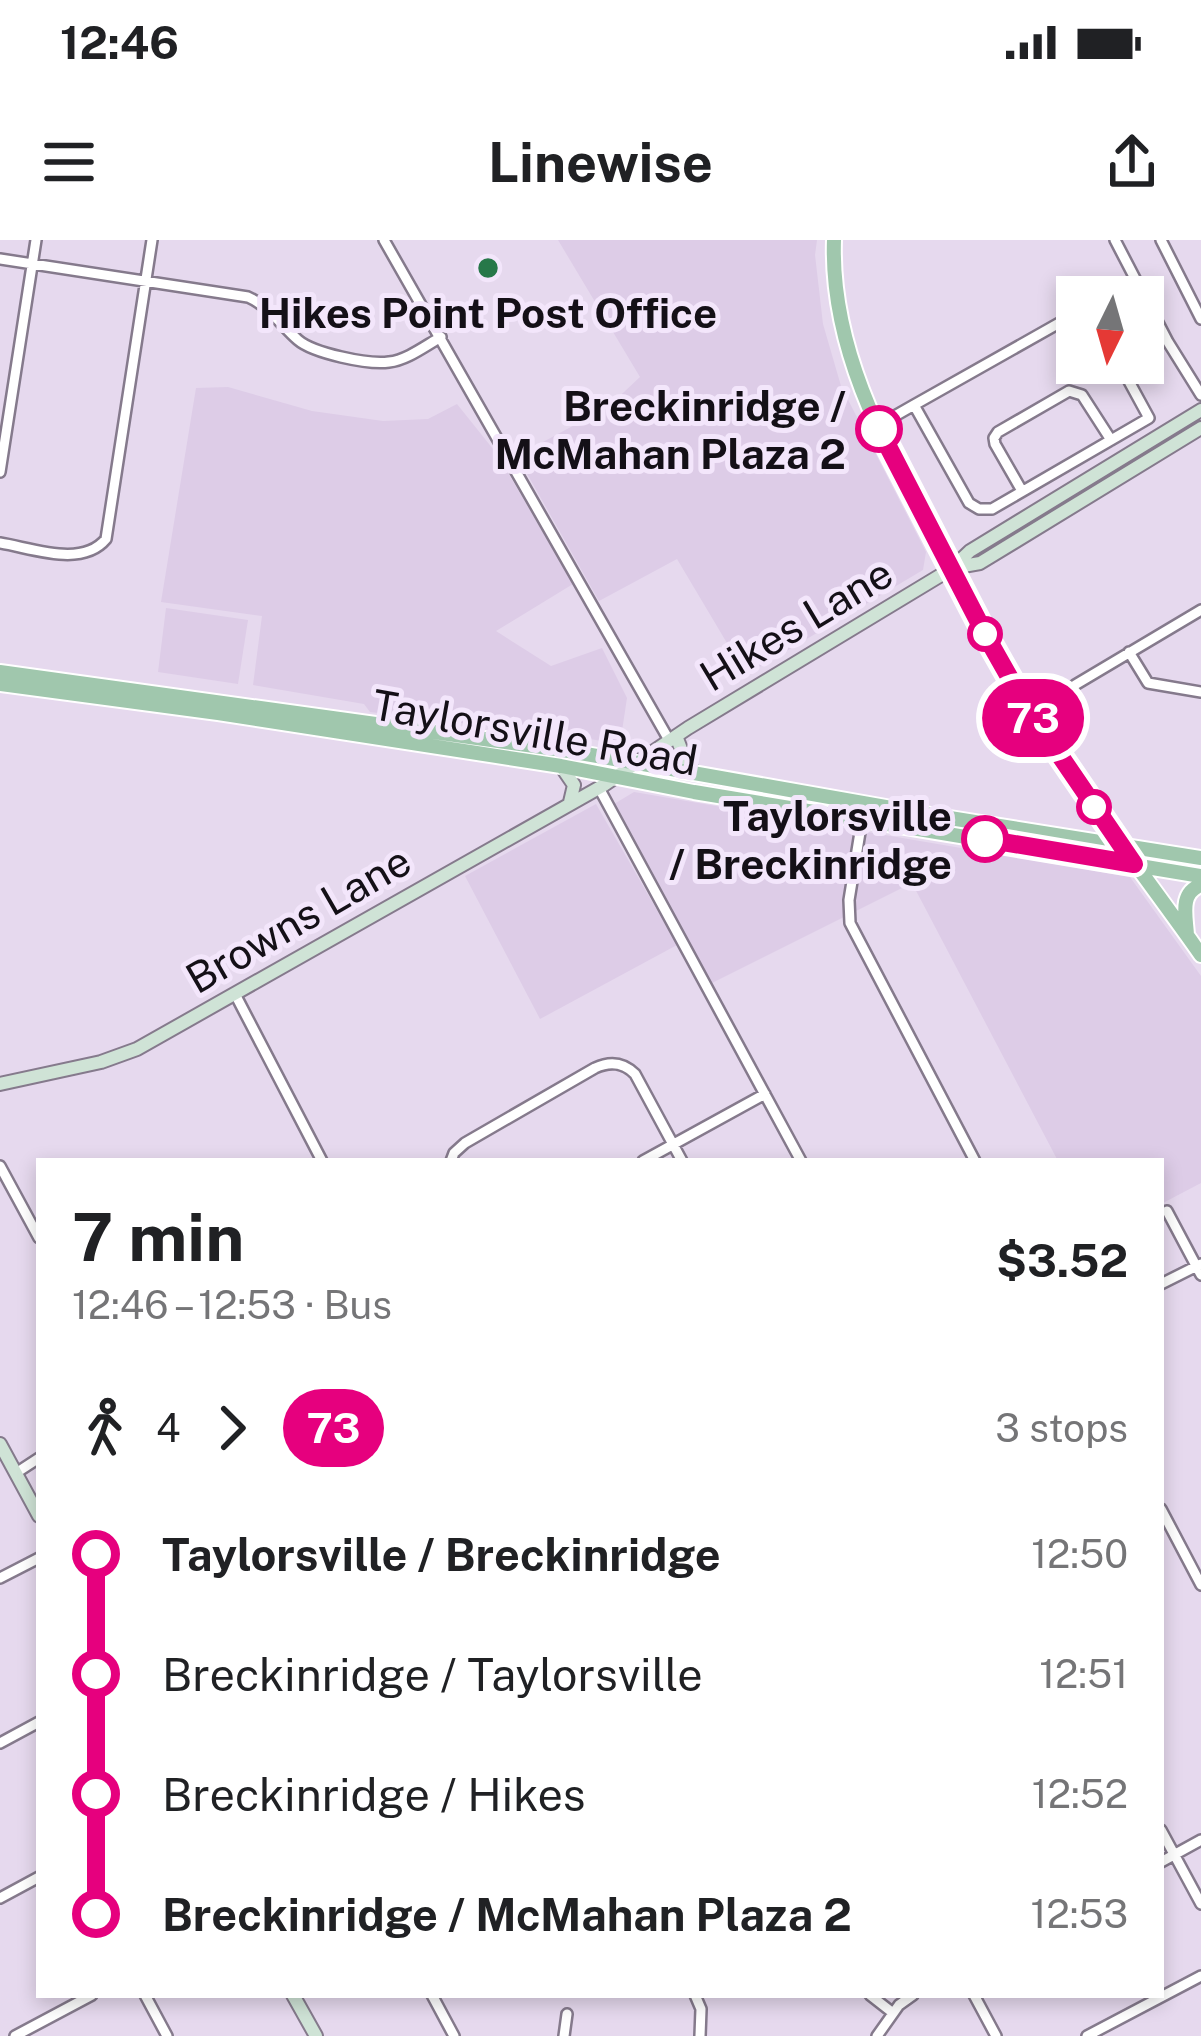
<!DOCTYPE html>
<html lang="en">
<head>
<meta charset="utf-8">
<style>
	body { margin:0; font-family:"Public Sans",sans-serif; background:#f6f6f6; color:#202124; height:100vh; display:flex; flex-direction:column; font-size:45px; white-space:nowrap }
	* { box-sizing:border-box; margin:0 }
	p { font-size:39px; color:#757577 }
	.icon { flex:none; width:66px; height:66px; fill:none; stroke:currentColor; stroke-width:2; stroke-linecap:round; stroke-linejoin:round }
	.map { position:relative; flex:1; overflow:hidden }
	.side { position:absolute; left:36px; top:918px; width:1128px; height:840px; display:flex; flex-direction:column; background:#fff; border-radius:0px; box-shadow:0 6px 18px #0003 }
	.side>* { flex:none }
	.badge { padding:0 24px; border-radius:39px; font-size:42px; line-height:78px }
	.needle { width:78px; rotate:185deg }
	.controls { position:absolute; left:1056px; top:36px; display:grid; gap:24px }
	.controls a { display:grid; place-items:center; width:108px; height:108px; border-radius:0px; background:#fff; box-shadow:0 6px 18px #0003; font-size:60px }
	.map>.badge { position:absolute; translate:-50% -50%; box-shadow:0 0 0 6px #fff }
	.legs { display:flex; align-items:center; gap:18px; height:132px; padding:0 36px; font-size:39px }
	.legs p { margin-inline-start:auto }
	.head { display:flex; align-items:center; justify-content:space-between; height:204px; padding:0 36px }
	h1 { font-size:66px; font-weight:700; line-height:90px }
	ul { padding:0 36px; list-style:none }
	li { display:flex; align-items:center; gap:42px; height:120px; font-size:45px }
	li i { display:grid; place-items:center; width:18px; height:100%; margin:0 15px; background:currentColor }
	li i::after { content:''; width:30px; height:30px; margin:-15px; border:9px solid; border-radius:50%; background:#fff }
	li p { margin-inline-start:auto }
	li:first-child i { background:linear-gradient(#0000 50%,currentColor 0) }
	li:last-child i { background:linear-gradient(currentColor 50%,#0000 0) }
	.status { display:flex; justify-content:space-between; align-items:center; height:84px; padding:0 60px; background:#fff; direction:ltr }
	.status svg { height:33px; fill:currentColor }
	header { display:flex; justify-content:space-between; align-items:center; height:156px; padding:0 36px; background:#fff; font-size:54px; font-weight:700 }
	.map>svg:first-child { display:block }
	.built { fill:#ddcce7 }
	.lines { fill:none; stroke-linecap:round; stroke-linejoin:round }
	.street-casing { stroke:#857a8c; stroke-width:14 }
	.secondary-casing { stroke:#857a8c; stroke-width:16 }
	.primary-casing { stroke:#fff; stroke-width:18 }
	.street { stroke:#fff; stroke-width:9 }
	.secondary { stroke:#cfe3d6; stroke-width:12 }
	.primary { stroke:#a0c7ad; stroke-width:14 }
	.line-1-casing { stroke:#fff; stroke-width:27 }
	.line-1 { stroke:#e6007e; stroke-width:18 }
	.poi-dot { fill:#277849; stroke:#f3e6fb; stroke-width:4.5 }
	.stop-1-dot { fill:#fff; stroke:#e6007e; stroke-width:6 }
	.labels { text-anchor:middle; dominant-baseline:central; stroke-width:10; stroke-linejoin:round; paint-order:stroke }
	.poi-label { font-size:42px; font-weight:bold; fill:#141017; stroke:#f3e6fb }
	.stop-label { font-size:42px; font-weight:bold; fill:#141017; stroke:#f3e6fb; text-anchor:end }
	.street-label { font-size:42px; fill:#141017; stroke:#f3e6fb }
</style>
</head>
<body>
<div class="status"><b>12:46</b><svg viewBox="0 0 49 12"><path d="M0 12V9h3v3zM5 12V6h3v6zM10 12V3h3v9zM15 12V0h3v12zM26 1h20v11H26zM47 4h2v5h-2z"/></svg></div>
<header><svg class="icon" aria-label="menu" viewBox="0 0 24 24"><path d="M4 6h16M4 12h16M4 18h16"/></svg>Linewise<svg class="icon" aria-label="share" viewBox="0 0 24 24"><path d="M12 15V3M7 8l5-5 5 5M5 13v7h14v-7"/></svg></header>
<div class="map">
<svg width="1201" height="1796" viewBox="0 0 1201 1796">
	<rect width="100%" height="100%" fill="#e6d9ee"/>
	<path class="built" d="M558 0H817L815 15 823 84 841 146 926 312 923 330 746 435 677 319 599 361 517 216 608 167 640 137Z
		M228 147 312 171 383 181 428 179 457 164 497 214 573 344 496 391 551 426 602 408 627 458 620 504 523 488H503L370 472 364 464 253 445 262 376 161 362 196 148Z
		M166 368 248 380 238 444 158 432Z
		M634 552 1130 637 1201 736V943L1161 964V921H1058L912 643 712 743 614 564Z
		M596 564 677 705 540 779 465 636Z"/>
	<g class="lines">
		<defs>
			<path id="street" d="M384 0 669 500
				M1115 0 1168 102 1201 155
				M1161 0 1201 79
				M0 19 248 57C270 67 280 84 298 100 313 113 368 125 389 122 407 120 425 106 441 97
				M1077 73 914 165 969 263 979 269H992L1149 178 1119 123
				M879 189 886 181 914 165
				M0 232 36 0
				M1022 251 995 204 994 198 998 192 1069 151 1082 155 1111 200
				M0 303C32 308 82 328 106 299L152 0
				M1129 412 1148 443 1201 452
				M1075 445 1201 370
				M599 548 801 921
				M862 580 849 660 850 683 975 921
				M235 754 322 921
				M451 921 454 913 465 903 595 828C610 821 623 822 635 834L682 921
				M643 921 765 854
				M0 926 39 998
				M1167 971 1201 1035
				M1161 1044 1201 1024
				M16 1233 39 1218
				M1161 1269 1201 1345
				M0 1338 39 1318
				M0 1503 39 1482
				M1161 1590 1201 1664
				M1161 1622 1201 1600
				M0 1658 39 1637
				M145 1755 167 1796
				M432 1755 454 1796
				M695 1755 701 1769 700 1796
				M870 1755 893 1773
				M974 1755 996 1796
				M15 1796 92 1755
				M564 1796 567 1774
				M877 1796 899 1765 913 1755
				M1087 1796 1201 1736"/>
			<path id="secondary" d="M952 328 980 323 1201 188
				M676 496 686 522 696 534
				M561 526 574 545 570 562
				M0 844 101 822 137 809 604 545 688 488 951 329 970 311 1201 170
				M0 1204 39 1276
				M293 1755 316 1796"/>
			<path id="primary" d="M834 0C830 113 888 211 940 307 968 358 992 411 1022 460 1077 549 1141 630 1201 715
				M0 432 563 510 931 575 1201 618
				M0 444 218 473 561 526 694 552 1201 636
				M1187 695C1186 676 1179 653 1201 645"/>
		</defs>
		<use href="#street" class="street-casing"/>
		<use href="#secondary" class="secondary-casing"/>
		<use href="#primary" class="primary-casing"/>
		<use href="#street" class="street"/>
		<use href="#secondary" class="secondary"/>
		<use href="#primary" class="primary"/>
	</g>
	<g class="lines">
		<defs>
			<path id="line-1" d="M879 189 986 396 1024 463 1134 624 985 599"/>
		</defs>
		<use href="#line-1" class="line-1-casing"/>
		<use href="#line-1" class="line-1"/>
	</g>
	<circle class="poi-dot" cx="488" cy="28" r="12"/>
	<g class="stop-1-dot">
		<circle cx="879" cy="189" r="21"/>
		<circle cx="985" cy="394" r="15"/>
		<circle cx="1094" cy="567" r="15"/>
		<circle cx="985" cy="599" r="21"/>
	</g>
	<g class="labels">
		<g class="poi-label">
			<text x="488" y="72">Hikes Point Post Office</text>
		</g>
		<g class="stop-label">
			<text x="846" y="165">Breckinridge /<tspan x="846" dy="48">McMahan Plaza 2</tspan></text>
			<text x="952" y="575">Taylorsville<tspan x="952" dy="48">/ Breckinridge</tspan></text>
		</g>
		<g class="street-label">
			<text transform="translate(796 384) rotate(-31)">Hikes Lane</text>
			<text transform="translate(535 492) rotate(10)">Taylorsville Road</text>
			<text transform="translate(298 679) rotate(-30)">Browns Lane</text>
		</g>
	</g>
</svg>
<div class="controls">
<a><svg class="needle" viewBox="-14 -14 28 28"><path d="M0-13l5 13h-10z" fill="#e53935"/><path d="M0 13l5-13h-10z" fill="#757577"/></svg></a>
</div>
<b class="badge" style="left:1033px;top:478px;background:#e6007e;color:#fff">73</b>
<section class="side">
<div class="head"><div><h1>7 min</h1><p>12:46 – 12:53 · Bus</p></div><b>$3.52</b></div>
<div class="legs"><svg class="icon" aria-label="walk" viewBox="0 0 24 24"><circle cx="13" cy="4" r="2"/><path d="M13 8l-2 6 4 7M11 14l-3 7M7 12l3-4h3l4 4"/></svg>4<svg class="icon" aria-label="forward" viewBox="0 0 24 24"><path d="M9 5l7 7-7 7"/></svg><b class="badge" style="background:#e6007e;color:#fff">73</b><p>3 stops</p></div>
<ul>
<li><i style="color:#e6007e"></i><b>Taylorsville / Breckinridge</b><p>12:50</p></li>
<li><i style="color:#e6007e"></i><span>Breckinridge / Taylorsville</span><p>12:51</p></li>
<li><i style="color:#e6007e"></i><span>Breckinridge / Hikes</span><p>12:52</p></li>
<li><i style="color:#e6007e"></i><b>Breckinridge / McMahan Plaza 2</b><p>12:53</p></li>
</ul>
</section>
</div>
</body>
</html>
